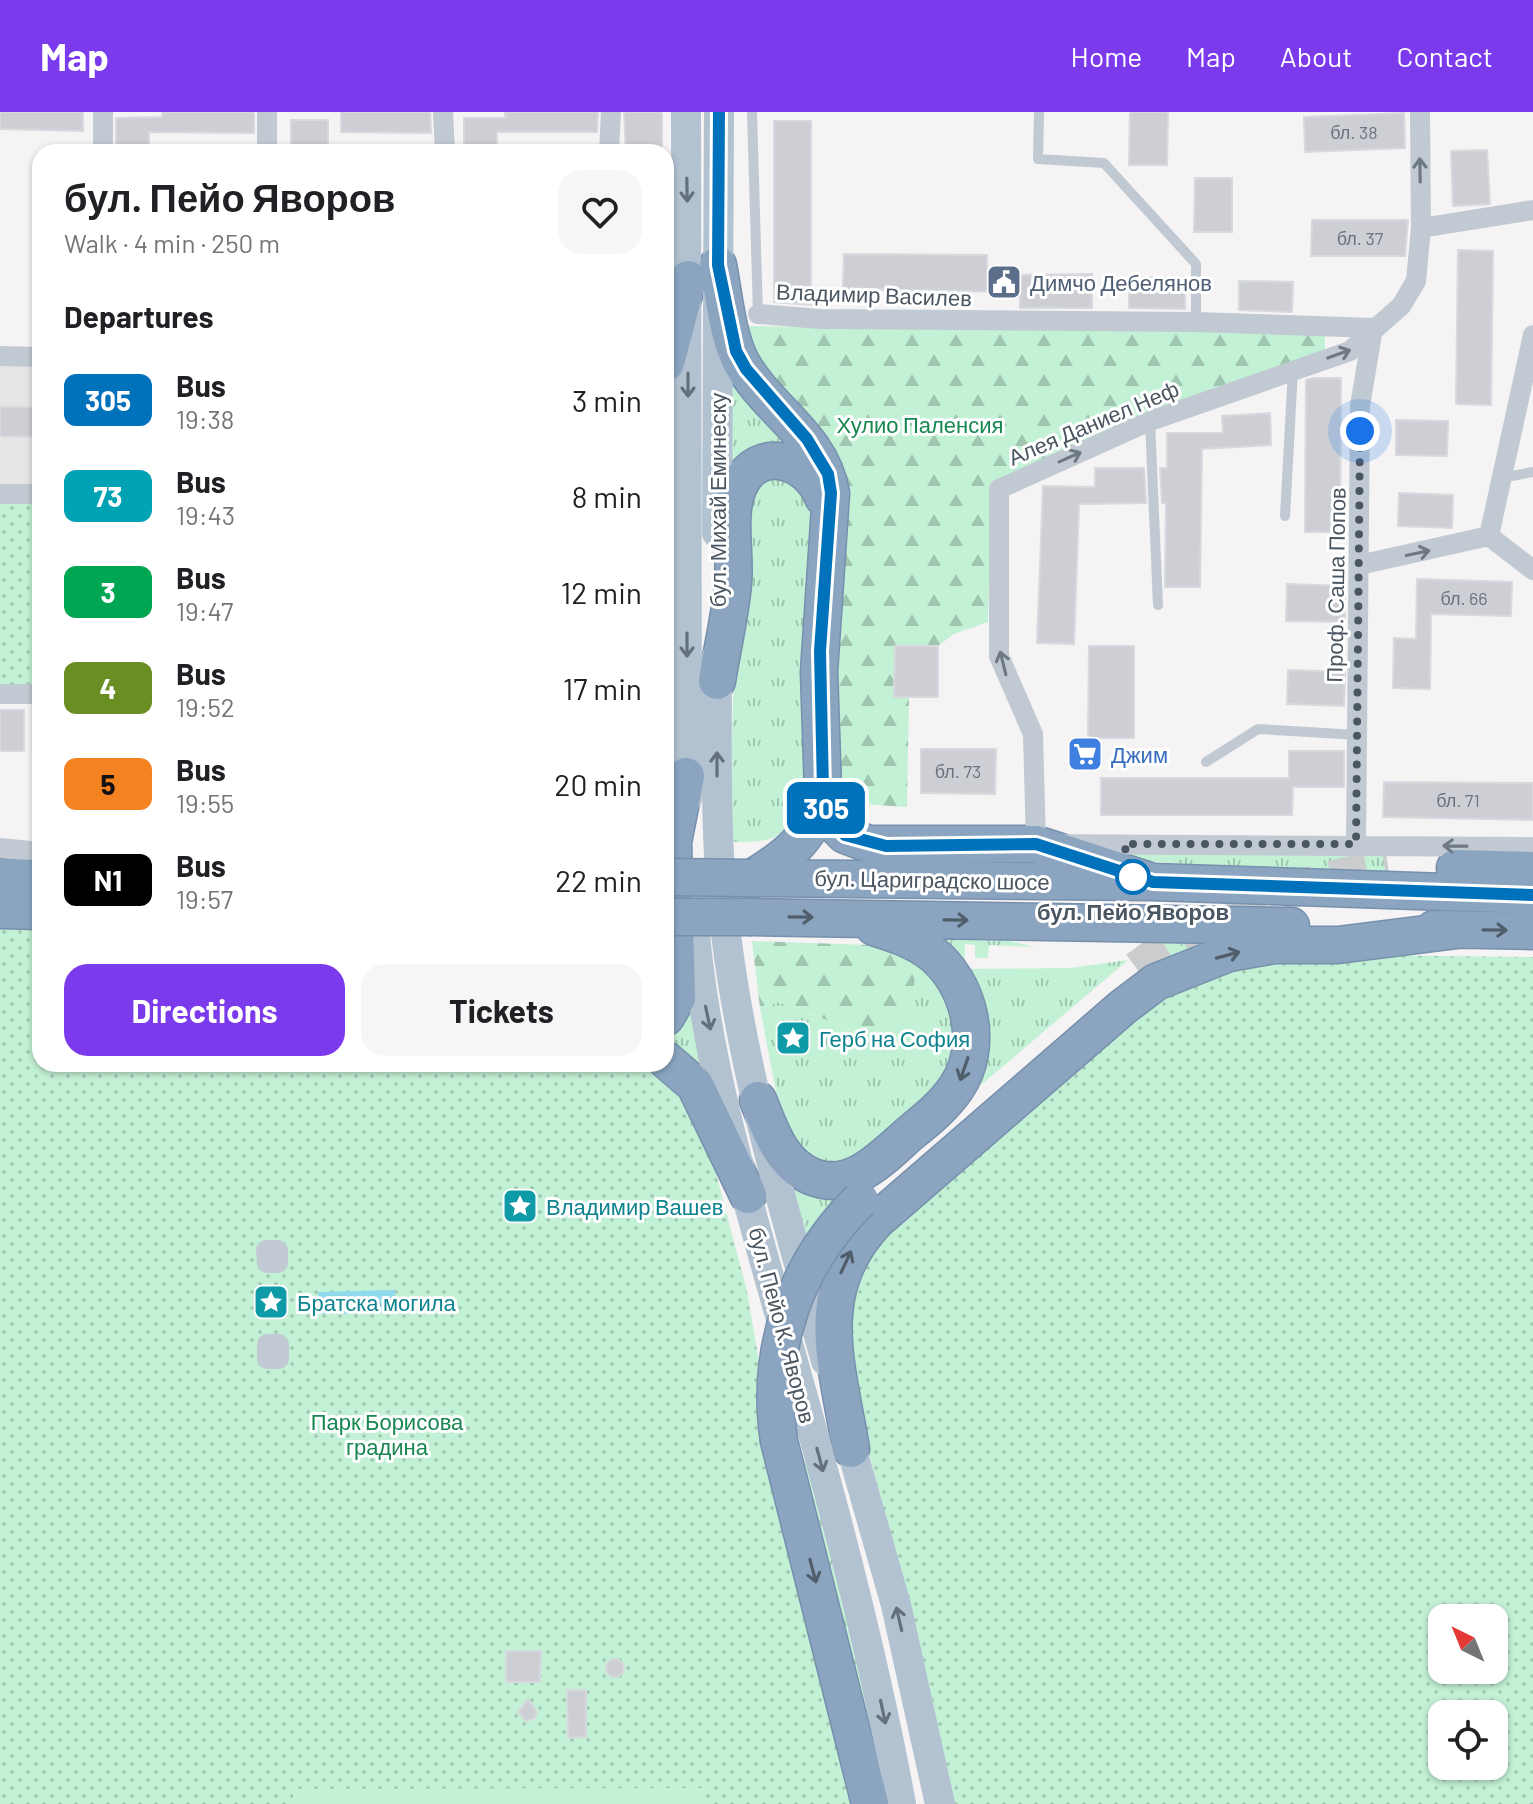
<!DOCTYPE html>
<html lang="en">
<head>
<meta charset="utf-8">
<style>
	body { margin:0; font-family:Barlow,sans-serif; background:#f6f6f6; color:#202124; height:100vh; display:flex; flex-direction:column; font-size:30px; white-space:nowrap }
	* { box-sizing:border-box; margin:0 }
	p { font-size:26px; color:#757577 }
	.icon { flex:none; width:44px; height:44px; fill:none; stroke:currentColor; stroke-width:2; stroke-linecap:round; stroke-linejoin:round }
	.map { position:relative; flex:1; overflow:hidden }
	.sheet { position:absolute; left:32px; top:32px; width:642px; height:928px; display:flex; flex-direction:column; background:#fff; border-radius:24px; box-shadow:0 2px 6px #0004 }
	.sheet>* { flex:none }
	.badge { padding:0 16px; border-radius:12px; font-size:28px; line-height:52px }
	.needle { width:52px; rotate:317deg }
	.tools { position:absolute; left:1428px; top:1492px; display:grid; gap:16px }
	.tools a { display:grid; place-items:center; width:80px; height:80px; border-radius:16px; background:#fff; box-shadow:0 2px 6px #0004; font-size:40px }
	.you { position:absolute; width:40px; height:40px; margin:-20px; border:6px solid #fff; border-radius:50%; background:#1a73e8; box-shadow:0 0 0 12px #1a73e833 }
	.map>.badge { position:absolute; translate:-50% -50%; box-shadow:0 0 0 4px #fff }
	h2 { padding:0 32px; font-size:30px; line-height:72px }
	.round { display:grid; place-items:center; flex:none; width:84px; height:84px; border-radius:24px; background:#f6f6f6 }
	.summary { display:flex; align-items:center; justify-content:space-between; height:136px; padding:0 32px }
	h1 { font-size:38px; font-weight:700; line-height:60px }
	.primary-button { display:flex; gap:16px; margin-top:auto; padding:16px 32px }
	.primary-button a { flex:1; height:92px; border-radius:24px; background:#7c3aed; color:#fff; font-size:32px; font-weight:700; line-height:92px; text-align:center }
	.primary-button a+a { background:#f6f6f6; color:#202124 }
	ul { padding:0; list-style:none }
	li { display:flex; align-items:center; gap:24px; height:96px; padding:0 32px }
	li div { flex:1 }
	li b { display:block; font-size:30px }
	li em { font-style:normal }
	li .badge { min-width:88px; font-weight:700; text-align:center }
	header { display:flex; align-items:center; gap:48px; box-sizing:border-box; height:112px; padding:0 40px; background:#7c3aed; color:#fff }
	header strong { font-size:38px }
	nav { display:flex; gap:44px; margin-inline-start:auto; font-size:28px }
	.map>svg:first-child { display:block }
	.education { fill:#e6e4e5 }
	.grass { fill:url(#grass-tufts) }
	.forest { fill:url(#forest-firs) }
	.park { fill:url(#park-dots); fill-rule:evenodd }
	.pitch { fill:#c3f1d5 }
	.water { fill:url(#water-waves) }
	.building { fill:#cdcfd5; stroke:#d7d9de; stroke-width:2 }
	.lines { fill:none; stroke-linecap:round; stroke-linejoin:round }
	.highway-tunnel { stroke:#caccce; stroke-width:36; stroke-dasharray:36 18; stroke-linecap:butt }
	.highway-casing { stroke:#7690ad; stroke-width:39 }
	.lane { stroke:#c1cad2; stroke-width:10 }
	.street { stroke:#c1cad2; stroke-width:20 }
	.primary { stroke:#b3c2d1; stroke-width:30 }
	.highway { stroke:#8ba5c1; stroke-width:36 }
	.highway-bridge-casing { stroke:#7690ad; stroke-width:39; stroke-linecap:butt }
	.highway-bridge { stroke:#8ba5c1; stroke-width:36 }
	.oneway { stroke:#6e7983 }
	.oneway2 { stroke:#64717d }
	.oneway3 { stroke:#505e6b }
	.line-casing { stroke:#fff; stroke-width:18 }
	.line { stroke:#0072bc; stroke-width:12 }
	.walk { stroke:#4a5661; stroke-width:8; stroke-dasharray:0 14.4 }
	.stop-dot { fill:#fff; stroke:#0072bc; stroke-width:4 }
	.labels { text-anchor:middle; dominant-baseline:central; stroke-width:6; stroke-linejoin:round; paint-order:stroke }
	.number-label { font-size:18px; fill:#6b747e }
	.service-label { font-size:22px; fill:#4e5e75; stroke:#fff; text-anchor:start }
	.street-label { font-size:22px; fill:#4a5661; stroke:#fff }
	.park-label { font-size:22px; fill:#17864f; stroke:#fff }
	.shop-label { font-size:22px; fill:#366cbe; stroke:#fff; text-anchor:start }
	.stop-label { font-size:22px; font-weight:bold; fill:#4a5661; stroke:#fff }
	.culture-label { font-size:22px; fill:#0d838f; stroke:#fff; text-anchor:start }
</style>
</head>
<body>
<header>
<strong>Map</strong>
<nav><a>Home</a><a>Map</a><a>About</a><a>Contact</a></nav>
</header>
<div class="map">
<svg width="1533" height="1692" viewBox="0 0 1533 1692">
	<defs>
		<pattern id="grass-tufts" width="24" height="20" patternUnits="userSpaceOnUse" patternTransform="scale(2)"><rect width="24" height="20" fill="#c3f1d5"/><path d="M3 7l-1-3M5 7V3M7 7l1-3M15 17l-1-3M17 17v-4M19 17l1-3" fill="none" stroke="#a0c6b0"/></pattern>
		<pattern id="forest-firs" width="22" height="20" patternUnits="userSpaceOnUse" patternTransform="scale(2)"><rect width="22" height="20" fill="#c3f1d5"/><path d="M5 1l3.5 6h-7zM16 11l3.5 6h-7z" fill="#a0c6b0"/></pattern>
		<pattern id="park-dots" width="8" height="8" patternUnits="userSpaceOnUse" patternTransform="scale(2)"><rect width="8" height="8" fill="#c3f1d5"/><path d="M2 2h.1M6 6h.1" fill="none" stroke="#a0c6b0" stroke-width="1.8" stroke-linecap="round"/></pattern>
		<pattern id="water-waves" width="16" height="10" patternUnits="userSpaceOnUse" patternTransform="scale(2)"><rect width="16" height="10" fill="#90daee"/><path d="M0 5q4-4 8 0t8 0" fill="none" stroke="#78b4c4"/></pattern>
	</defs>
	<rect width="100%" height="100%" fill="#f5f3f3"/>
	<path class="education" d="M0 244 40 245V382H0Z"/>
	<path class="grass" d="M728 251 803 337 732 357Z
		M764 362 814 377 804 693C779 730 773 730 728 730L740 398Z
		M1112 737 1387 742 1388 765 1129 748Z
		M936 827 1010 829 1035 835 989 833 988 846H975V833L965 832 964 857 1070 856 1128 848 840 1093 809 1131 790 1066 811 1075 965 980Z
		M1221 829 1154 862 1143 845 1144 830Z
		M915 842 937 861 959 905 953 958 865 1045 823 1057 783 1016 760 896 779 890 863 922 914 888Z
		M690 896 700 956 666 936V924Z
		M794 1317 819 1391 886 1669 880 1692Z"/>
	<path class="forest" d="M741 214 1325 221V238L991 376 988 510 954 522 938 534H895L894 585H909L907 695 862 692 844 679 837 657 836 525 842 390 761 262Z
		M752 829 895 834 915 842 914 888 902 917 864 922 779 890 760 896Z"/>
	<path class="park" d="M0 382H40V582H0Z
		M0 815H40V952H641L663 965 679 980 705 1020 747 1179 768 1303 856 1692H0Z
		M1266 842 1533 845V1692H954L902 1466 849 1266 850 1162 865 1136 1150 888ZM1442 1506H1494V1558H1442ZM1442 1602H1494V1654H1442Z"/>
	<path class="pitch" d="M702 1676V1692H293V1677Z"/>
	<path class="water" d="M395 1178V1201L318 1202V1180Z"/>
	<path class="building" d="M0 0H83V19L0 17Z
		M162 0H254V21L149 20V40H116V6L162 5Z
		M341 0H430L431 21 341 20Z
		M505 0H598L597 20H497V40H464V6H505Z
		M624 0H662V40H626Z
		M1130 0H1168L1167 53H1129Z
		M1404 1 1405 36 1305 40 1304 5Z
		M291 8H328V40H291Z
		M774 9H811V193L774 190Z
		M1487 38 1490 92 1453 94 1451 39Z
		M1195 66H1232V120H1194Z
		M1312 108H1408L1405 144H1311Z
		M1458 138 1493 139 1491 293 1456 292Z
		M844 142 987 143V159L1019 160V163L1092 162V196H1020V180L843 177Z
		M1129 165H1185V197L1129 196Z
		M1239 169 1293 170 1292 200 1239 198Z
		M1313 266H1341L1340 420H1305L1306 268Z
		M0 295H40V325L0 324Z
		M1270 301 1271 333 1202 337 1200 475H1165L1166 391H1162L1160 356H1167V321H1223L1222 304Z
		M1396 308 1448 309 1447 344 1396 343Z
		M1095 356H1144L1146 391 1079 392 1074 532 1037 531 1043 374 1095 375Z
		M1399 381 1453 383 1452 416 1398 414Z
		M1417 467 1512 470 1511 504 1431 502 1430 577 1393 576 1394 526 1416 527Z
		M1287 472 1345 474V510L1286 509Z
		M895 534H938V585H894Z
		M1089 534H1134V626H1088Z
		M1288 558 1345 560 1344 594 1287 592Z
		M0 598H24V639H0Z
		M921 637H996L995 682 921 681Z
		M1289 639H1344V675H1293L1292 703H1101V666H1289Z
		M1384 670 1533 671V708L1383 705Z
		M506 1539H541L540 1570H506Z
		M606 1556a9 9 0 1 1 18 0a9 9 0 1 1-18 0Z
		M567 1578H586V1625L568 1626Z
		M528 1587 537 1600 535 1606 526 1609 518 1600Z"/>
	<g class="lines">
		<path class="highway-tunnel" d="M1137 857C1208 804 1300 769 1388 755"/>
		<defs>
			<path id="highway" d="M718 153C724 184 727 223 741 250 767 298 821 323 831 381L819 560 823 678 830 708 845 723 869 732H1036L1153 770
				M666 251 688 167
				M717 569C722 537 730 504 733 472 736 441 726 402 739 374 757 333 808 346 823 385
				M1455 756 1533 758
				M0 765 40 766
				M752 766 1153 770 1533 783
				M752 766C790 743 815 723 823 678
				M0 798 40 799
				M752 805 1291 814
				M1434 817 1533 819
				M666 905 677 886 673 730 686 664
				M666 948 695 973 748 1083
				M758 988C770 1017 780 1052 813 1065 851 1080 882 1046 908 1023 925 1009 943 995 956 976 985 934 970 870 930 840 913 827 894 822 874 815
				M779 1329 870 1692
				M851 1337C837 1252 810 1179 876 1109L1123 895 1156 870 1229 841 1274 833H1338L1457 818"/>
		</defs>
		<use href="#highway" class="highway-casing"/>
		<path class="lane" d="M752 0 758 202
			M1039 0 1038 47 1104 51 1196 152V210
			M1150 309 1158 493
			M1501 366 1533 360
			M1285 404 1293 258
			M1206 650 1258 617 1357 623"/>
		<path class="street" d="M443 0 445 40
			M1420 0 1421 116 1416 169 1401 194 1350 239 1150 309 999 377V544L1033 622 1036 732 1533 735
			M103 40V0
			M267 40V0
			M609 40 611 0
			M1421 116 1533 98
			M758 202 820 207 1196 210 1373 216
			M0 244 40 245
			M0 382H40
			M1489 424 1533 458
			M1359 453 1489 424 1533 223
			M0 582H40
			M1356 732 1360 294 1373 216
			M0 736 40 740
			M266 1138H278V1151H267Z
			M267 1232H279V1247H267Z"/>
		<path class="primary" d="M686 0 687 686
			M717 421 719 0
			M717 545C717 640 714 735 727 830 745 971 788 1111 826 1249
			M692 782C699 928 745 1080 785 1221 829 1377 872 1533 901 1692
			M845 1314 896 1493 940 1692"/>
		<use href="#highway" class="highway"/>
		<defs>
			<path id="highway-bridge" d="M666 765 752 766
				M666 805H752
				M779 1329C765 1238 795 1152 860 1088"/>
		</defs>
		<use href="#highway-bridge" class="highway-bridge-casing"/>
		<use href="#highway-bridge" class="highway-bridge"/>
	</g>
	<defs><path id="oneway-shaft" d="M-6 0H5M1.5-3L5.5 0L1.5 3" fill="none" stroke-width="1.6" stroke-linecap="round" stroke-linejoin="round" transform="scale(2)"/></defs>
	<g class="oneway">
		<use href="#oneway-shaft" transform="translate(1420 58) rotate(-91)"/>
		<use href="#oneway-shaft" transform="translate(1339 242) rotate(-20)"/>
		<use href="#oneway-shaft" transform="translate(1070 345) rotate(-24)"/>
		<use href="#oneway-shaft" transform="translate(1418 441) rotate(-12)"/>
		<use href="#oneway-shaft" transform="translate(1003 551) rotate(-104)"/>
		<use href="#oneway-shaft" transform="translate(1455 734) rotate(-179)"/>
	</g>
	<g class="oneway2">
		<use href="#oneway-shaft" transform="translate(687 78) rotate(89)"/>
		<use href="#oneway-shaft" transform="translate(688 273) rotate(90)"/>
		<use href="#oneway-shaft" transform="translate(687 533) rotate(90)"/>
		<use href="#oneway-shaft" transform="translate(717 652) rotate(-90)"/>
		<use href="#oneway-shaft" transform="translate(708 906) rotate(78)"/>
		<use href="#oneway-shaft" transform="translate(820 1348) rotate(75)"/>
		<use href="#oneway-shaft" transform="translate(899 1507) rotate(-103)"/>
		<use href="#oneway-shaft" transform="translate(883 1600) rotate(78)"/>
	</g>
	<g class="oneway3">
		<use href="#oneway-shaft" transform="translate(801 805) rotate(1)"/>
		<use href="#oneway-shaft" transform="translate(956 808) rotate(1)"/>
		<use href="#oneway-shaft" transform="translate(1495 818) rotate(1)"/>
		<use href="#oneway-shaft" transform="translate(1228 843) rotate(-15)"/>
		<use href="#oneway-shaft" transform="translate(964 957) rotate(109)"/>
		<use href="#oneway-shaft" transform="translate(846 1150) rotate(-65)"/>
		<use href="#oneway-shaft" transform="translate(813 1459) rotate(75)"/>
	</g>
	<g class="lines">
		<defs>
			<path id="line" d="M719 0 718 153 736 239 746 257 807 327 828 362 831 381 820 539 823 678 830 708 845 723 886 734 1036 732 1153 770 1533 783"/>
		</defs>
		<use href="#line" class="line-casing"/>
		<use href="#line" class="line"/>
		<path class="walk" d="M1133 765 1124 732H1356L1360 319"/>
	</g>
	<defs>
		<symbol id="civic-square" viewBox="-11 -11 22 22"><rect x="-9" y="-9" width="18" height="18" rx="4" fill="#5c6f8a" stroke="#fff"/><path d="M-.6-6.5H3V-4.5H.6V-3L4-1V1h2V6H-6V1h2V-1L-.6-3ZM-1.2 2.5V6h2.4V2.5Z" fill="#fff"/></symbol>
		<symbol id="supermarket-square" viewBox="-11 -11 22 22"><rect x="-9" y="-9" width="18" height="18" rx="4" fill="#3f7fe0" stroke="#fff"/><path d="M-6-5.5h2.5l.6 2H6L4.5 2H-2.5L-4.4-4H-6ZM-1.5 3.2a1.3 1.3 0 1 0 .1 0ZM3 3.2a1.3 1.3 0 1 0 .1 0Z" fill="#fff"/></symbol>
		<symbol id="sight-square" viewBox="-11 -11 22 22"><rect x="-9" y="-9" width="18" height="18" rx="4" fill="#0f9aa8" stroke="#fff"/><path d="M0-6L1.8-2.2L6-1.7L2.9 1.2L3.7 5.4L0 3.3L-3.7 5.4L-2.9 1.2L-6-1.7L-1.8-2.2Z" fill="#fff"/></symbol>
	</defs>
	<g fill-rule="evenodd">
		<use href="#civic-square" x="984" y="150" width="40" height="40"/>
		<use href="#supermarket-square" x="1065" y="622" width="40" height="40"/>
		<use href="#sight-square" x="773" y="906" width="40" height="40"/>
		<use href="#sight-square" x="500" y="1074" width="40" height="40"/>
		<use href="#sight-square" x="251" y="1170" width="40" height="40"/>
	</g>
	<circle class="stop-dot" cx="1133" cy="765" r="16"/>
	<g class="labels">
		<g class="number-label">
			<text x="1354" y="20">бл. 38</text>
			<text x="1360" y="126">бл. 37</text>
			<text x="1464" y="486">бл. 66</text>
			<text x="958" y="659">бл. 73</text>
			<text x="1458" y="688">бл. 71</text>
		</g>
		<g class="service-label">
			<text x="1030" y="170">Димчо Дебелянов</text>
		</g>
		<g class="street-label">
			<text transform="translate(874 182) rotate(2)">Владимир Василев</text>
			<text transform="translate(1093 310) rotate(-23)">Алея Даниел Неф</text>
			<text transform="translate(717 388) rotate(-90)">бул. Михай Еминеску</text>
			<text transform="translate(1335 473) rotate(-89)">Проф. Саша Попов</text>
			<text transform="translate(932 767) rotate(1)">бул. Цариградско шосе</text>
			<text transform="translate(783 1213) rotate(75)">бул. Пейо К. Яворов</text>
		</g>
		<g class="park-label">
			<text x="920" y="312">Хулио Паленсия</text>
			<text x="387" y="1309">Парк Борисова<tspan x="387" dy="25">градина</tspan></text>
		</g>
		<g class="shop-label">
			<text x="1111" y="642">Джим</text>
		</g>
		<g class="stop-label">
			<text x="1133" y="799">бул. Пейо Яворов</text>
		</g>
		<g class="culture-label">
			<text x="819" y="926">Герб на София</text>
			<text x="546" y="1094">Владимир Вашев</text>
			<text x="297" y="1190">Братска могила</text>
		</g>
	</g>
</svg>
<div class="tools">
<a><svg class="needle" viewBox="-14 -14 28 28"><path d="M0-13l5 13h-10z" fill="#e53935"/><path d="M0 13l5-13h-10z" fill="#757577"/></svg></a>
<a><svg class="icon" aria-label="locate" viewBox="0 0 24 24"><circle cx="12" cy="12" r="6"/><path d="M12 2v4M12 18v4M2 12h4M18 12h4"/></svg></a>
</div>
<div class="you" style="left:1360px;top:319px"></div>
<b class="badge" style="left:826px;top:696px;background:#0072bc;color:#fff">305</b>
<section class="sheet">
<div class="summary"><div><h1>бул. Пейо Яворов</h1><p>Walk · 4 min · 250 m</p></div><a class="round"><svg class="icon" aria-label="heart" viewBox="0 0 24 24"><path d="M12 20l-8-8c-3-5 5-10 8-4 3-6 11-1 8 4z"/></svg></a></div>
<h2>Departures</h2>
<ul>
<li><span class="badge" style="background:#0072bc;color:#fff">305</span><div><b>Bus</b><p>19:38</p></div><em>3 min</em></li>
<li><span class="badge" style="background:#00a3b4;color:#fff">73</span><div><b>Bus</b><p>19:43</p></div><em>8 min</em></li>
<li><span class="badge" style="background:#00a651;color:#fff">3</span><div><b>Bus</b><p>19:47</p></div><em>12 min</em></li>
<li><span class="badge" style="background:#6b8e23;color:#fff">4</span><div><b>Bus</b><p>19:52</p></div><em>17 min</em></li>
<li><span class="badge" style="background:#f58220;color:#111">5</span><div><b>Bus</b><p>19:55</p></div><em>20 min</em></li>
<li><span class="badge" style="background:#000;color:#fff">N1</span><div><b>Bus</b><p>19:57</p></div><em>22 min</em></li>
</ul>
<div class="primary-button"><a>Directions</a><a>Tickets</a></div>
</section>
</div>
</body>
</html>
